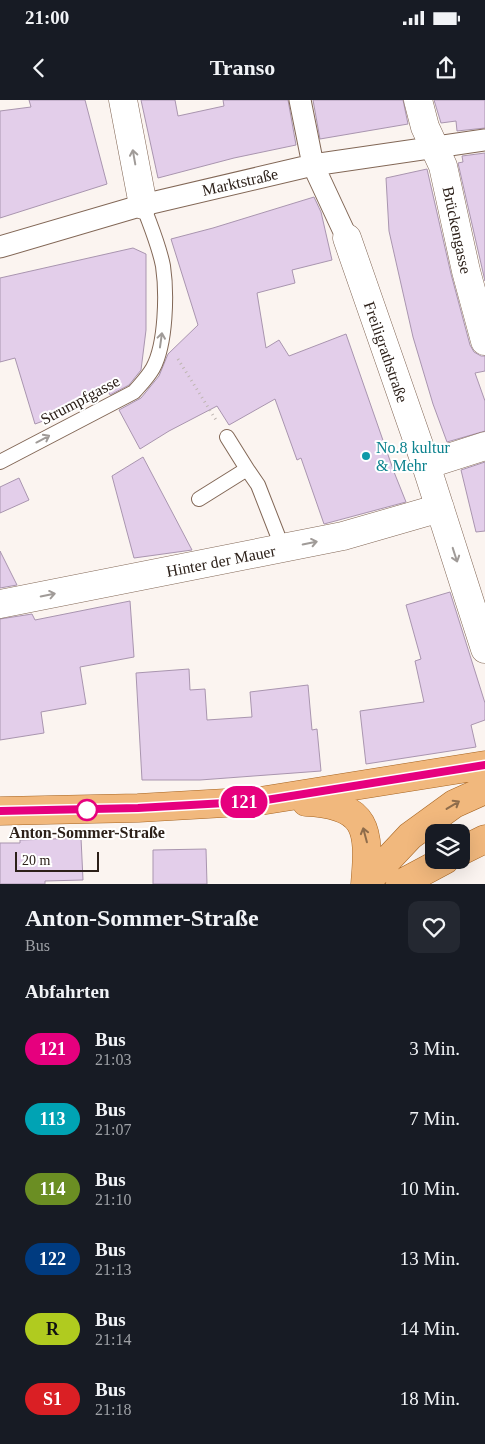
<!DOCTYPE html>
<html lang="de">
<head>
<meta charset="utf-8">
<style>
	body { margin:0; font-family:"Times New Roman",serif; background:#242831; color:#f1f3f6; height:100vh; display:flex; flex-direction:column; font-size:19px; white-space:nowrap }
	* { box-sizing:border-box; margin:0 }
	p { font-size:16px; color:#9ea1a6 }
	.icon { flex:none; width:28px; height:28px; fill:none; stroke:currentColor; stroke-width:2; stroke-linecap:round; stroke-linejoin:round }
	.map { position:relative; height:784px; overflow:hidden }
	.drawer { display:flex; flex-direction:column; background:#171b24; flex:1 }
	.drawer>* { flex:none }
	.badge { padding:0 10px; border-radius:16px; font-size:18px; line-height:32px }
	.fabs { position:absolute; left:425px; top:724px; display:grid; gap:10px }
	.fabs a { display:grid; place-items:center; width:45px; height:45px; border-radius:10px; background:#171b24; box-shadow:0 5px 20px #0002; font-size:25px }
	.scale { position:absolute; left:15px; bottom:12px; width:84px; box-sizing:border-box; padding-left:5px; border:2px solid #2c2019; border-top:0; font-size:14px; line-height:18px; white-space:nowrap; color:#2c2019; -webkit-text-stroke:4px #fff; paint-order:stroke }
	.map>.badge { position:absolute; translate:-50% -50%; box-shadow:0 0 0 2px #fff }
	h2 { padding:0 25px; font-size:19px; line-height:45px }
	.round { display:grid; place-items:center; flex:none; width:52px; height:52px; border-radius:10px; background:#242831 }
	.overview { display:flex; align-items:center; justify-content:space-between; height:85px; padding:0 25px }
	h1 { font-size:24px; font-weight:700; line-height:38px }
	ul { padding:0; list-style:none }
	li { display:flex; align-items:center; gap:15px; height:70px; padding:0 25px }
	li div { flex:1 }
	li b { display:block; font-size:19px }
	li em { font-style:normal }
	li .badge { min-width:55px; font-weight:700; text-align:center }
	.status { display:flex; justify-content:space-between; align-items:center; height:35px; padding:0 25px; background:#171b24; direction:ltr }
	.status svg { height:14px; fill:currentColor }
	header { display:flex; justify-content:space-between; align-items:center; height:65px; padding:0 25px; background:#171b24; font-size:22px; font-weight:700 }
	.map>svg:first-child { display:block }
	.building { fill:#e3ceea; stroke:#a995af }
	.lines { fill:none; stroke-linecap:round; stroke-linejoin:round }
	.service-casing { stroke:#826756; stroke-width:16 }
	.pedestrian-casing { stroke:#826756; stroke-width:23 }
	.minor-casing { stroke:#826756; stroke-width:29 }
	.primary-casing { stroke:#a66421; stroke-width:29 }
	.path { stroke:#bcb4af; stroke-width:3; stroke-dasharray:1 4; stroke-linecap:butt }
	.service { stroke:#fff; stroke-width:14 }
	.pedestrian { stroke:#fff; stroke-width:21 }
	.minor { stroke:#fff; stroke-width:28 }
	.primary { stroke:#f1b87d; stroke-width:28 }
	.oneway { stroke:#a09b98 }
	.oneway2 { stroke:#8e6c4b }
	.line-casing { stroke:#fff; stroke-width:11 }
	.line { stroke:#e6007e; stroke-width:8 }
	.culture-dot { fill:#0f9aa8; stroke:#fff; stroke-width:2 }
	.stop-dot { fill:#fff; stroke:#e6007e; stroke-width:2.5 }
	.labels { text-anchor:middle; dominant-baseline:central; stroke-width:4; stroke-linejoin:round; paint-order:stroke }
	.street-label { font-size:16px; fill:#2c2019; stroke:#fff }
	.culture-label { font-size:16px; fill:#0d838f; stroke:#fff; text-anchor:start }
	.stop-label { font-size:16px; font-weight:bold; fill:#2c2019; stroke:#fff }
</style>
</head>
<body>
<div class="status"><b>21:00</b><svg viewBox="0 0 49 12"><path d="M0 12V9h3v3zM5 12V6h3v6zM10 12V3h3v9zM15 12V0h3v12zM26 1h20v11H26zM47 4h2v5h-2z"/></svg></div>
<header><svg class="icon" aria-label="back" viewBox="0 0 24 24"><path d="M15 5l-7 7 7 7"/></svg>Transo<svg class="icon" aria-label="share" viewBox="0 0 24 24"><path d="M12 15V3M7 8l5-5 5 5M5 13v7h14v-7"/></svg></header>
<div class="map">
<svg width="485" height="784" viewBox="0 0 485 784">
	<rect width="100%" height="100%" fill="#fbf4f0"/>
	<path class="building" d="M29 0H85L107 84 0 118V11L31 7Z
		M141 0H175L178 16 224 6 223 0H288L296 45 234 58 158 78Z
		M313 0H403L408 24 320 39Z
		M434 0H485V28L457 31 456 21 441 23Z
		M485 53V181L458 63 463 62 462 56Z
		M427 69 451 174 470 245 474 252 481 256H485V271L475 273 485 301V331L447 342 433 304 413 237 389 131 386 78Z
		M314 97 321 112 332 160 292 170 295 183 257 193 266 248 279 240 289 256 346 234 394 372 406 402 324 424 301 358 297 360 275 299 229 325 217 306 169 331 140 349 119 310 141 298 159 276 168 254 198 225 171 139 213 128Z
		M133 148 146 154V230L141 270 129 285 110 295 106 287 54 317 35 324 15 258 0 262V178Z
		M143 357 171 410 192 450 134 458 112 376Z
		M485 362V431L476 432 461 370Z
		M19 378 29 400 0 413V387Z
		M0 451 17 485 0 488Z
		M450 492 485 603V620L471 625 476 647 366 664 360 611 424 602 415 561 421 559 406 505Z
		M130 501 134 557 80 567 86 604 41 612 44 633 0 640V519L32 514 35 520Z
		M189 569 190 590 205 589 207 620 252 617 250 592 308 585 312 630 317 629 321 671 200 680H142L136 573Z
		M81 738 83 780 45 781V784H0V743H20V740Z
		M206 749 207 784H153V750Z"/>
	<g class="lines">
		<defs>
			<path id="service" d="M227 337 247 369
				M0 362 134 292C141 284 148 277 153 268 166 244 167 193 163 166 159 145 150 125 143 105
				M199 399 247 369 258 385 283 449"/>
			<path id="pedestrian" d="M300 0 313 65 347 138
				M0 147 143 105 313 65 485 40"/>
			<path id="minor" d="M123 0 143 105
				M418 0 425 27 443 66 466 171 485 241
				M347 138 426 365 485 549
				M426 365 485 346
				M0 504 343 436 440 408"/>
			<path id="primary" d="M306 702C368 705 370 729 365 784
				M0 711 138 708 260 701 485 665
				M461 751 485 739
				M365 784 410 736 454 704 485 690
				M400 784 445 760"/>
		</defs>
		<use href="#service" class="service-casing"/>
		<use href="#pedestrian" class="pedestrian-casing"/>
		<use href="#minor" class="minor-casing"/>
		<use href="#primary" class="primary-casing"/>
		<path class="path" d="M178 259 216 320"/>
		<use href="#service" class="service"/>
		<use href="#pedestrian" class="pedestrian"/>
		<use href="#minor" class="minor"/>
		<use href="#primary" class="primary"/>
	</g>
	<defs><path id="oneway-shaft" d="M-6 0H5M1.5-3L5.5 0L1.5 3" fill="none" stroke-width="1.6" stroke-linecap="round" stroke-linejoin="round" transform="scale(1.25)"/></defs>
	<g class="oneway">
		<use href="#oneway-shaft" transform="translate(134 57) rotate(-100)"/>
		<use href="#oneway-shaft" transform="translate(161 240) rotate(-82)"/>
		<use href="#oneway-shaft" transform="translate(43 339) rotate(-28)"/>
		<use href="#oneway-shaft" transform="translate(310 443) rotate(-12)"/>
		<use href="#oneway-shaft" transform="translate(455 455) rotate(72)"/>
		<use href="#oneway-shaft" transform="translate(48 495) rotate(-11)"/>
	</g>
	<g class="oneway2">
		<use href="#oneway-shaft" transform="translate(453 705) rotate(-31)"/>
		<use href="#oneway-shaft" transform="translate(365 735) rotate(-105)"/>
	</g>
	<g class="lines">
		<defs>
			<path id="line" d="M0 711 138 708 260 701 485 665"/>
		</defs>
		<use href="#line" class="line-casing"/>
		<use href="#line" class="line"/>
	</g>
	<circle class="culture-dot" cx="366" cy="356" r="5"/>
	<circle class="stop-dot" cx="87" cy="710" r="10"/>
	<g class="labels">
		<g class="street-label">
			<text transform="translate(240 82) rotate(-13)">Marktstraße</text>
			<text transform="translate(457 130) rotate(78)">Brückengasse</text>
			<text transform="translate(386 252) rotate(71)">Freiligrathstraße</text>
			<text transform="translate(80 300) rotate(-28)">Strumpfgasse</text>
			<text transform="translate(221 461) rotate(-11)">Hinter der Mauer</text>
		</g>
		<g class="culture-label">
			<text x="376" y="347">No.8 kultur<tspan x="376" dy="18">&amp; Mehr</tspan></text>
		</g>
		<g class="stop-label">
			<text x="87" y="732">Anton-Sommer-Straße</text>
		</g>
	</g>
</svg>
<div class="fabs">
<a><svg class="icon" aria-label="layers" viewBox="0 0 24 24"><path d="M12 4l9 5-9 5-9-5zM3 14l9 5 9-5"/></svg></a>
</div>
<div class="scale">20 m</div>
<b class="badge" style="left:244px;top:702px;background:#e6007e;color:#fff">121</b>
</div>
<section class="drawer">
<div class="overview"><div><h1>Anton-Sommer-Straße</h1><p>Bus</p></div><a class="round"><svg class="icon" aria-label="heart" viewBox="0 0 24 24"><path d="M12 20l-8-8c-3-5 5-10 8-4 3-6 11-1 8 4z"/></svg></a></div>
<h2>Abfahrten</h2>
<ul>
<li><span class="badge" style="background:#e6007e;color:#fff">121</span><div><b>Bus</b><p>21:03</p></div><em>3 Min.</em></li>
<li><span class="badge" style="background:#00a3b4;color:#fff">113</span><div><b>Bus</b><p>21:07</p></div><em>7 Min.</em></li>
<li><span class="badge" style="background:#6b8e23;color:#fff">114</span><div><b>Bus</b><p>21:10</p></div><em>10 Min.</em></li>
<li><span class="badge" style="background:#003b80;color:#fff">122</span><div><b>Bus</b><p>21:13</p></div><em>13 Min.</em></li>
<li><span class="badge" style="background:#b0cb1f;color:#111">R</span><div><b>Bus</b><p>21:14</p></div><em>14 Min.</em></li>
<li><span class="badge" style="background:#da1f24;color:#fff">S1</span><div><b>Bus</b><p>21:18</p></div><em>18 Min.</em></li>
</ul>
</section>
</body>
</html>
